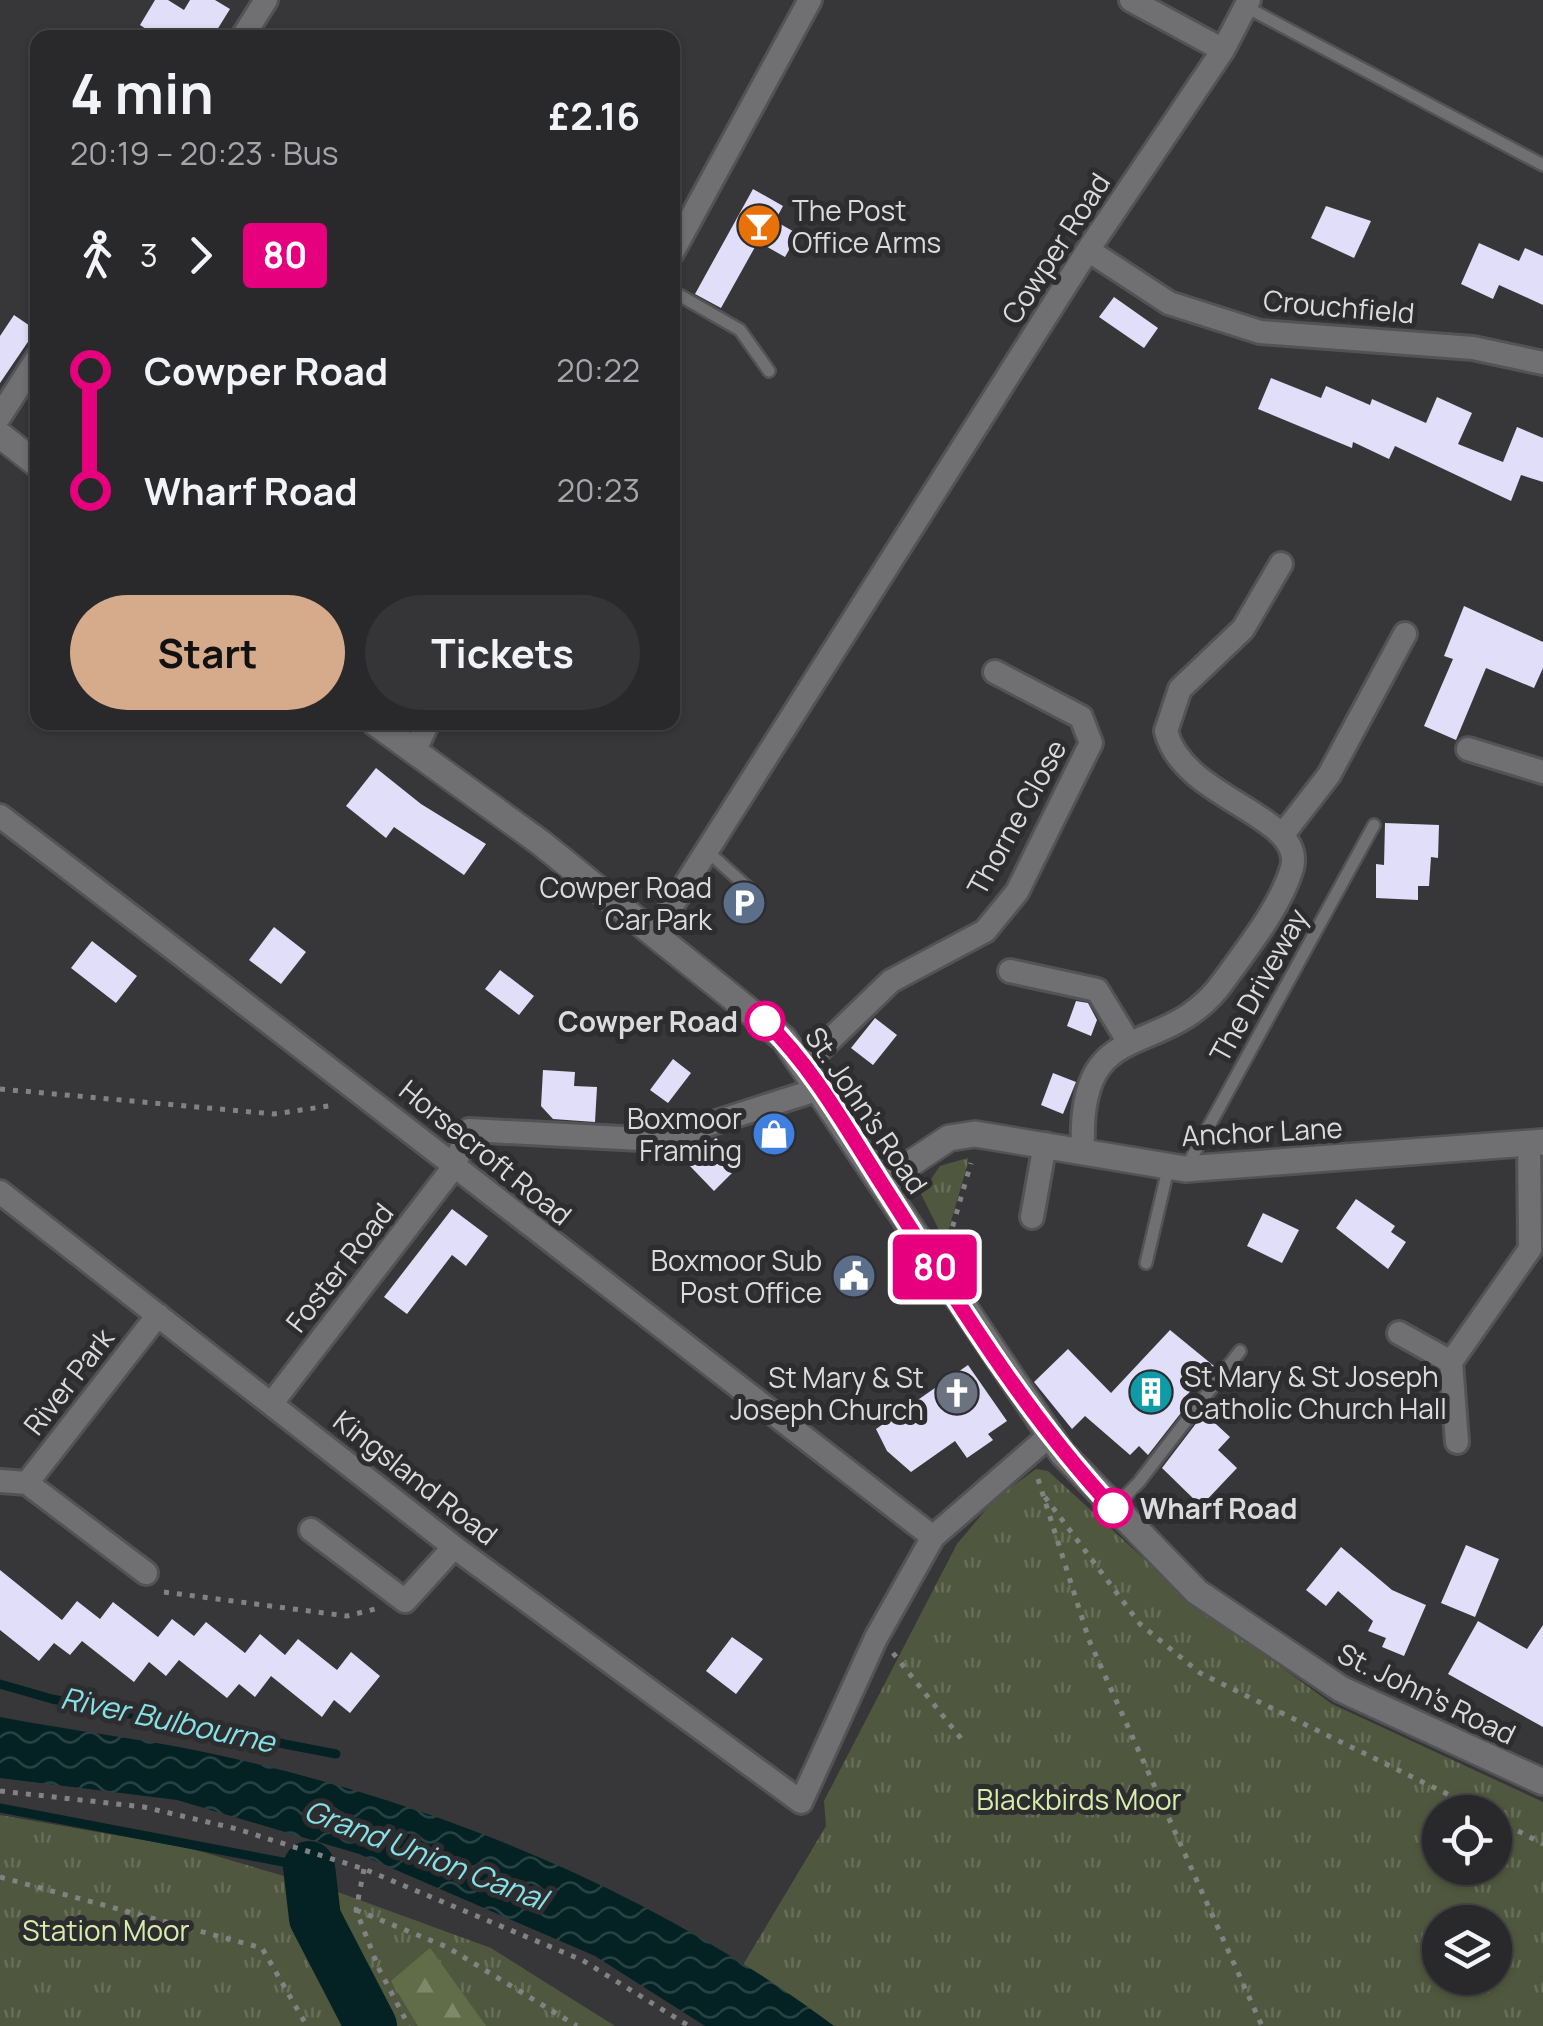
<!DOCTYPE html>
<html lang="en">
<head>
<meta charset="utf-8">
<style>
	body { margin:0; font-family:Manrope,sans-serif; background:#353538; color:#f1f3f6; height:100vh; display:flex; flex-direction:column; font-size:38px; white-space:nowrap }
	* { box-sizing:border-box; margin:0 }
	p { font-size:32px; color:#a5a6a9 }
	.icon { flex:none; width:55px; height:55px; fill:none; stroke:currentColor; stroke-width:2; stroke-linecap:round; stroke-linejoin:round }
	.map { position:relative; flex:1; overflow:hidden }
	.drawer { position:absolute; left:30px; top:30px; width:650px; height:700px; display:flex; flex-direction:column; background:#29292c; border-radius:20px; box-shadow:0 2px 8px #0004,0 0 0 2px #454548 }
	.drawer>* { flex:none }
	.badge { padding:0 20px; border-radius:8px; font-size:35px; line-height:65px }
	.fabs { position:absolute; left:1422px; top:1795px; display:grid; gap:20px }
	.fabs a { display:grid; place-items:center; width:90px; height:90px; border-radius:50%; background:#29292c; box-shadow:0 2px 8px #0004,0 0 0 2px #454548; font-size:50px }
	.map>.badge { position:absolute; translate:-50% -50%; box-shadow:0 0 0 5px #fff }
	.legs { display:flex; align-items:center; gap:15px; height:110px; padding:0 40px; font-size:32px }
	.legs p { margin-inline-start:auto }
	.overview { display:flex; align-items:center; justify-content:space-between; height:170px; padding:0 40px }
	h1 { font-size:55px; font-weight:700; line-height:75px }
	.action { display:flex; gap:20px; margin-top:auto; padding:20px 40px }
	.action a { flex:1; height:115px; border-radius:60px; background:#d6ab8b; color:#111; font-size:40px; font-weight:700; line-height:115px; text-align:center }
	.action a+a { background:#353538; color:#f1f3f6 }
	ul { padding:0 40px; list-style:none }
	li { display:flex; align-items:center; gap:35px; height:120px; font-size:38px }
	li i { display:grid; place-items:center; width:15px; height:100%; margin:0 12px; background:currentColor }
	li i::after { content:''; width:25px; height:25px; margin:-12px; border:8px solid; border-radius:50%; background:#29292c }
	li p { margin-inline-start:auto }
	li:first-child i { background:linear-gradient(#0000 50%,currentColor 0) }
	li:last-child i { background:linear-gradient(currentColor 50%,#0000 0) }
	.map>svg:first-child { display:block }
	.grass { fill:url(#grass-tufts); fill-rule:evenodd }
	.forest { fill:url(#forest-firs) }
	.water { fill:url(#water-waves) }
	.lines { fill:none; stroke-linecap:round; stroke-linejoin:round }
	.stream { stroke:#042224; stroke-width:9 }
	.river { stroke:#042224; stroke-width:52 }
	.building { fill:#e0def8 }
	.service-casing { stroke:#535356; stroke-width:16 }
	.minor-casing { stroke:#535356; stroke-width:28 }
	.tertiary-casing { stroke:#535356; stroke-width:30 }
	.path { stroke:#828284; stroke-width:5; stroke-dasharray:5 8; stroke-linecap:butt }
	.service { stroke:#707073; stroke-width:11 }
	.minor { stroke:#707073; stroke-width:22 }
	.tertiary { stroke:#707073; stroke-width:25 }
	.line-1-casing { stroke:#fff; stroke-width:22 }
	.line-1 { stroke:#e6007e; stroke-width:15 }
	.stop-1-dot { fill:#fff; stroke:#e6007e; stroke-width:5 }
	.labels { text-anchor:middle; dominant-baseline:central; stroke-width:10; stroke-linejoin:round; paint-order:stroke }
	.poi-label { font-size:28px; fill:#dbdbdd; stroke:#2d2d30; text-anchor:end }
	.street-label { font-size:28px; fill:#dbdbdd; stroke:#2d2d30 }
	.stop-label { font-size:28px; font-weight:bold; fill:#dbdbdd; stroke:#2d2d30; text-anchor:end }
	.park-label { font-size:28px; fill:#d7edab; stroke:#2d2d30 }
	.water-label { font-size:30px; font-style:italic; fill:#86e2e7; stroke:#2d2d30 }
</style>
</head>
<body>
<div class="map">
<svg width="1543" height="2026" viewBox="0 0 1543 2026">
	<defs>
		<pattern id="grass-tufts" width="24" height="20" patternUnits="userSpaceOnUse" patternTransform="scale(2.5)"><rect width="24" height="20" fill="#4f583e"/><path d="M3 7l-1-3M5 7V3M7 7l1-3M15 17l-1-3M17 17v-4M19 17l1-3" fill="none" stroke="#686f59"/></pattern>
		<pattern id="forest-firs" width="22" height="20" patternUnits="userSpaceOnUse" patternTransform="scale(2.5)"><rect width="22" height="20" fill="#616d48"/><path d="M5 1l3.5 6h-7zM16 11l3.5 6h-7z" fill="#7e886b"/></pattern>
		<pattern id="water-waves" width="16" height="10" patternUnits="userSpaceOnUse" patternTransform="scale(2.5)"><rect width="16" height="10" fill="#042224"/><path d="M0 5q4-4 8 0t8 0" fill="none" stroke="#284243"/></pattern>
	</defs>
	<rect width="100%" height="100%" fill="#37373a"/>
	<path class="grass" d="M968 1158 967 1166 945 1242 921 1194 940 1166Z
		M1036 1469 1048 1471 1188 1599 1332 1704 1543 1802V2026H834L743 1965 826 1826 824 1801 957 1544 994 1500ZM1440 1812H1495V1868H1440ZM1440 1922H1495V1978H1440Z
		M0 1815 189 1848 335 1891 491 1948 615 2026H0Z"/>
	<path class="forest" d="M430 1948 486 2026H418L391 1981Z"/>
	<path class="water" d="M0 1717C72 1731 146 1739 218 1755 436 1803 653 1890 834 2026H705L595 1956 359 1854 177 1800 0 1778Z"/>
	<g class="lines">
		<path class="stream" d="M0 1684 52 1699 336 1754
			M0 1808 309 1867"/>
		<path class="river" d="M309 1867 315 1918 371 2026"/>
	</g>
	<path class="building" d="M155 0H168L184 10 190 0H215L230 9 212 38H160L140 25Z
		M753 189 783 206 775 221 798 234 785 257 760 243 755 247 721 308 695 294Z
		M1326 206 1371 221 1354 258 1311 238Z
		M1479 243 1519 261 1525 248 1543 256V305L1499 285 1493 299 1461 284Z
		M1114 297 1158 328 1144 348 1099 317Z
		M14 315 36 330 0 383V336Z
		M1271 378 1321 398 1326 386 1370 405 1372 399 1426 423 1437 397 1472 413 1458 444 1503 462 1517 427 1543 438V482L1521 475 1511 501 1395 446 1389 459 1353 442 1352 448 1258 409Z
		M1464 606 1543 642V668L1534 688 1486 668 1456 740 1424 726 1453 659 1444 656Z
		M376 768 421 804 486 844 464 875 394 827 386 838 346 806Z
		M1385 823 1439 825 1438 858 1431 857 1429 886H1418V900L1376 898V864L1384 865Z
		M274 927 306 952 281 984 249 960Z
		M92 941 137 976 116 1003 71 968Z
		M500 970 534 996 519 1015 485 989Z
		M1076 1001 1088 1003 1097 1020 1091 1036 1067 1026Z
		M875 1018 897 1035 873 1065 851 1048Z
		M673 1059 691 1073 668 1103 650 1090Z
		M543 1070 575 1072 574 1086 597 1087 595 1122 553 1119 541 1106Z
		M1053 1073 1076 1082 1063 1114 1041 1105Z
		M716 1138 741 1164 714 1191 688 1164Z
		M1356 1199 1395 1226 1391 1232 1406 1242 1388 1269 1336 1228Z
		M452 1209 488 1236 466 1266 452 1255 407 1314 384 1297Z
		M1263 1213 1299 1230 1282 1263 1247 1246Z
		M1170 1330 1214 1366 1186 1396 1191 1400 1148 1455 1139 1446 1130 1455 1085 1416 1072 1429 1034 1382 1068 1349 1111 1393Z
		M968 1365 1007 1421 988 1434 993 1440 967 1458 955 1441 911 1472 887 1451 876 1429Z
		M1204 1413 1230 1437 1218 1450 1237 1468 1201 1506 1162 1468Z
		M1466 1545 1499 1559 1475 1617 1441 1603Z
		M1341 1547 1392 1590 1426 1605 1404 1656 1382 1647 1386 1638 1368 1631 1373 1621 1338 1591 1326 1606 1306 1590Z
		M0 1570 62 1620 77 1601 100 1619 113 1602 158 1637 172 1619 194 1636 206 1622 245 1653 260 1634 285 1655 298 1639 337 1670 351 1652 380 1676 350 1713 334 1700 322 1717 271 1676 255 1697 239 1684 227 1698 179 1660 166 1676 149 1662 134 1682 82 1641 70 1655 54 1643 39 1661 0 1630Z
		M1478 1621 1527 1649 1543 1625V1727L1448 1674Z
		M732 1637 763 1659 736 1694 706 1671Z"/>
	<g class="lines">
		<defs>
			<path id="service" d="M1246 7 1543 165
				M672 291 740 330 769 371
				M707 851 755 894
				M1186 1168 1374 825
				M1146 1263 1169 1165
				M1114 1508 1139 1482 1240 1351"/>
			<path id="minor" d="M1131 0 1223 50
				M242 38 266 0
				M1088 250 1169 303 1260 332 1473 348 1543 363
				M672 253 810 0
				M0 416 38 357
				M1468 749 1543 772
				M414 752 428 722
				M0 816C313 1054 622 1297 933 1537
				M1284 833 1329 775 1405 634
				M654 934 1088 250 1223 50 1249 0
				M1010 971 1097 990 1128 1041
				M803 1066 891 981 985 931 1017 892 1091 743 1081 717 995 672
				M1083 1149C1077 1008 1166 1065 1225 979 1248 947 1281 906 1292 868 1306 815 1182 799 1166 731L1180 689 1243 629 1281 564
				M0 1192 454 1547 801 1802 876 1638 933 1537 1049 1436
				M1032 1217 1045 1144
				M1399 1333 1451 1362
				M272 1403 453 1168 469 1130 660 1140 819 1089
				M1457 1442 1451 1362 1530 1249 1529 1143
				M0 1481 27 1483 158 1315
				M27 1483 146 1573
				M311 1530 405 1601 454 1547"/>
			<path id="tertiary" d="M0 435 38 465
				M374 722 541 843 784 1039 1062 1453 1197 1592 1341 1689 1543 1782
				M881 1183 949 1138 975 1134 1185 1169 1543 1142"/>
		</defs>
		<use href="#service" class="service-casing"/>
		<use href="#minor" class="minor-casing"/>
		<use href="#tertiary" class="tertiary-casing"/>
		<path class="path" d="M0 1089 274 1114 335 1105
			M949 1239 971 1163
			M1038 1479 1089 1640 1262 2026
			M1045 1497 1140 1624 1200 1673 1484 1812
			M164 1592 347 1616 375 1609
			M893 1653 963 1741
			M0 1791 144 1807 237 1829 364 1869 582 1960 689 2026
			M1495 1819 1543 1844
			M364 1869 356 1910 379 1969 409 2026
			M0 1877 262 1948 307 2026
			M356 1910 447 1947 577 2026"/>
		<use href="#service" class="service"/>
		<use href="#minor" class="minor"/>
		<use href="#tertiary" class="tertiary"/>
	</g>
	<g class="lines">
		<defs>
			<path id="line-1" d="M765 1021C813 1067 848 1131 884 1187 955 1298 1023 1411 1113 1508"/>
		</defs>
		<use href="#line-1" class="line-1-casing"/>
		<use href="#line-1" class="line-1"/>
	</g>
	<defs>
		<symbol id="bar-disc" viewBox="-11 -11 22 22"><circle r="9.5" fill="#e8710a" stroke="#2d2d30"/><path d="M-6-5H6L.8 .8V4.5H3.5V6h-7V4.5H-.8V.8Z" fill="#fff"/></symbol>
		<symbol id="parking-disc" viewBox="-11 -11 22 22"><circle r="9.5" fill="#5c6f8a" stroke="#2d2d30"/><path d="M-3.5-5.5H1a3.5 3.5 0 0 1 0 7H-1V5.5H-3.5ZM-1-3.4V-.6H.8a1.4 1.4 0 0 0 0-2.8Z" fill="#fff"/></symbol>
		<symbol id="shop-disc" viewBox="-11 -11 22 22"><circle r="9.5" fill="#3f7fe0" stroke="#2d2d30"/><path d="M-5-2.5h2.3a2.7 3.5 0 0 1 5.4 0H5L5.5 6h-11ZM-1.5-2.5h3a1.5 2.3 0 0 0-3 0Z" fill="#fff"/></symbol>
		<symbol id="civic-disc" viewBox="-11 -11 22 22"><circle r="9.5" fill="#5c6f8a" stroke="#2d2d30"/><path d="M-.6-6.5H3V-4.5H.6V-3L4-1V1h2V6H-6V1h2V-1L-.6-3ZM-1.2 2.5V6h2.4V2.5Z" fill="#fff"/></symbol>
		<symbol id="building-disc" viewBox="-11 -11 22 22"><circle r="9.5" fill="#0f9aa8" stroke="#2d2d30"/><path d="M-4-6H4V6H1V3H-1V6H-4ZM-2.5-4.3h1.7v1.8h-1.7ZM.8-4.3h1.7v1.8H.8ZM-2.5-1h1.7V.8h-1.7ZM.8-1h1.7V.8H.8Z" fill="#fff"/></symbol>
		<symbol id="church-disc" viewBox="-11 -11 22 22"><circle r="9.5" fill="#6b7280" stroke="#2d2d30"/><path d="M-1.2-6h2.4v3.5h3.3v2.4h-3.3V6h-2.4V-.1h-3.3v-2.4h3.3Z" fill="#fff"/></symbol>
	</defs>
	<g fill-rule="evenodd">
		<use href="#bar-disc" x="734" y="201" width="50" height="50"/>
		<use href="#parking-disc" x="719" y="878" width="50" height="50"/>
		<use href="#shop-disc" x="749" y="1109" width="50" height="50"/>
		<use href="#civic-disc" x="829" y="1251" width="50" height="50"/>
		<use href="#building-disc" x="1126" y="1367" width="50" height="50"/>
		<use href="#church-disc" x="932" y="1368" width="50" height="50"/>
	</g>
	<g class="stop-1-dot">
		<circle cx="765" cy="1021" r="18"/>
		<circle cx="1113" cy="1508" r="18"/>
	</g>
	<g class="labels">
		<g class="poi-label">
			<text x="792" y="210" text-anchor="start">The Post<tspan x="792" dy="32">Office Arms</tspan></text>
			<text x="712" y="887">Cowper Road<tspan x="712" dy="32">Car Park</tspan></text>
			<text x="742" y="1118">Boxmoor<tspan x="742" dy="32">Framing</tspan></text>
			<text x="822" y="1260">Boxmoor Sub<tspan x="822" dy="32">Post Office</tspan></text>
			<text x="1184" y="1376" text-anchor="start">St Mary &amp; St Joseph<tspan x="1184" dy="32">Catholic Church Hall</tspan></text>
			<text x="924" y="1377">St Mary &amp; St<tspan x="924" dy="32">Joseph Church</tspan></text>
		</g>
		<g class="street-label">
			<text transform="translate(1055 248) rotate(-57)">Cowper Road</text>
			<text transform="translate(1339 306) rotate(5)">Crouchfield</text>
			<text transform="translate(1016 817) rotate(-61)">Thorne Close</text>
			<text transform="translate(1258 985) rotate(-61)">The Driveway</text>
			<text transform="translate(867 1110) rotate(56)">St. John's Road</text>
			<text transform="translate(1262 1131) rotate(-3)">Anchor Lane</text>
			<text transform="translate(486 1152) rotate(39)">Horsecroft Road</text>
			<text transform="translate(339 1267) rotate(-52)">Foster Road</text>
			<text transform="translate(68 1381) rotate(-52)">River Park</text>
			<text transform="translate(416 1477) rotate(38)">Kingsland Road</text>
			<text transform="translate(1427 1693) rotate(26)">St. John's Road</text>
		</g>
		<g class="stop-label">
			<text x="738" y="1021">Cowper Road</text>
			<text x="1140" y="1508" text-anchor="start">Wharf Road</text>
		</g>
		<g class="park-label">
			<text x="1079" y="1799">Blackbirds Moor</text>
			<text x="106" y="1930">Station Moor</text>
		</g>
		<g class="water-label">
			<text transform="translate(168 1719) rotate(12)">River Bulbourne</text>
			<text transform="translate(426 1854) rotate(21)">Grand Union Canal</text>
		</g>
	</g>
</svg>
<div class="fabs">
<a><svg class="icon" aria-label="locate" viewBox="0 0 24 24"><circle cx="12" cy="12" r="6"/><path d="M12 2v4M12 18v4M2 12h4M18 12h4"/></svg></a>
<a><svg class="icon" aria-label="layers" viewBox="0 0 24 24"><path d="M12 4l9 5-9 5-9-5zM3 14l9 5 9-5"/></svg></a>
</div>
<b class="badge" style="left:935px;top:1267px;background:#e6007e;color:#fff">80</b>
<section class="drawer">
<div class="overview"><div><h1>4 min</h1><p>20:19 – 20:23 · Bus</p></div><b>£2.16</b></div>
<div class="legs"><svg class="icon" aria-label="walk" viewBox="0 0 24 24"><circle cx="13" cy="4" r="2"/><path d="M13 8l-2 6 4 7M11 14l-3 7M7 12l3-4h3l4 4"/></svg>3<svg class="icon" aria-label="forward" viewBox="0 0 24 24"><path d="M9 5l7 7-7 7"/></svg><b class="badge" style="background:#e6007e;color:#fff">80</b></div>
<ul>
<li><i style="color:#e6007e"></i><b>Cowper Road</b><p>20:22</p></li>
<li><i style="color:#e6007e"></i><b>Wharf Road</b><p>20:23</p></li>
</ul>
<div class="action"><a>Start</a><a>Tickets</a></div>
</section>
</div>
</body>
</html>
